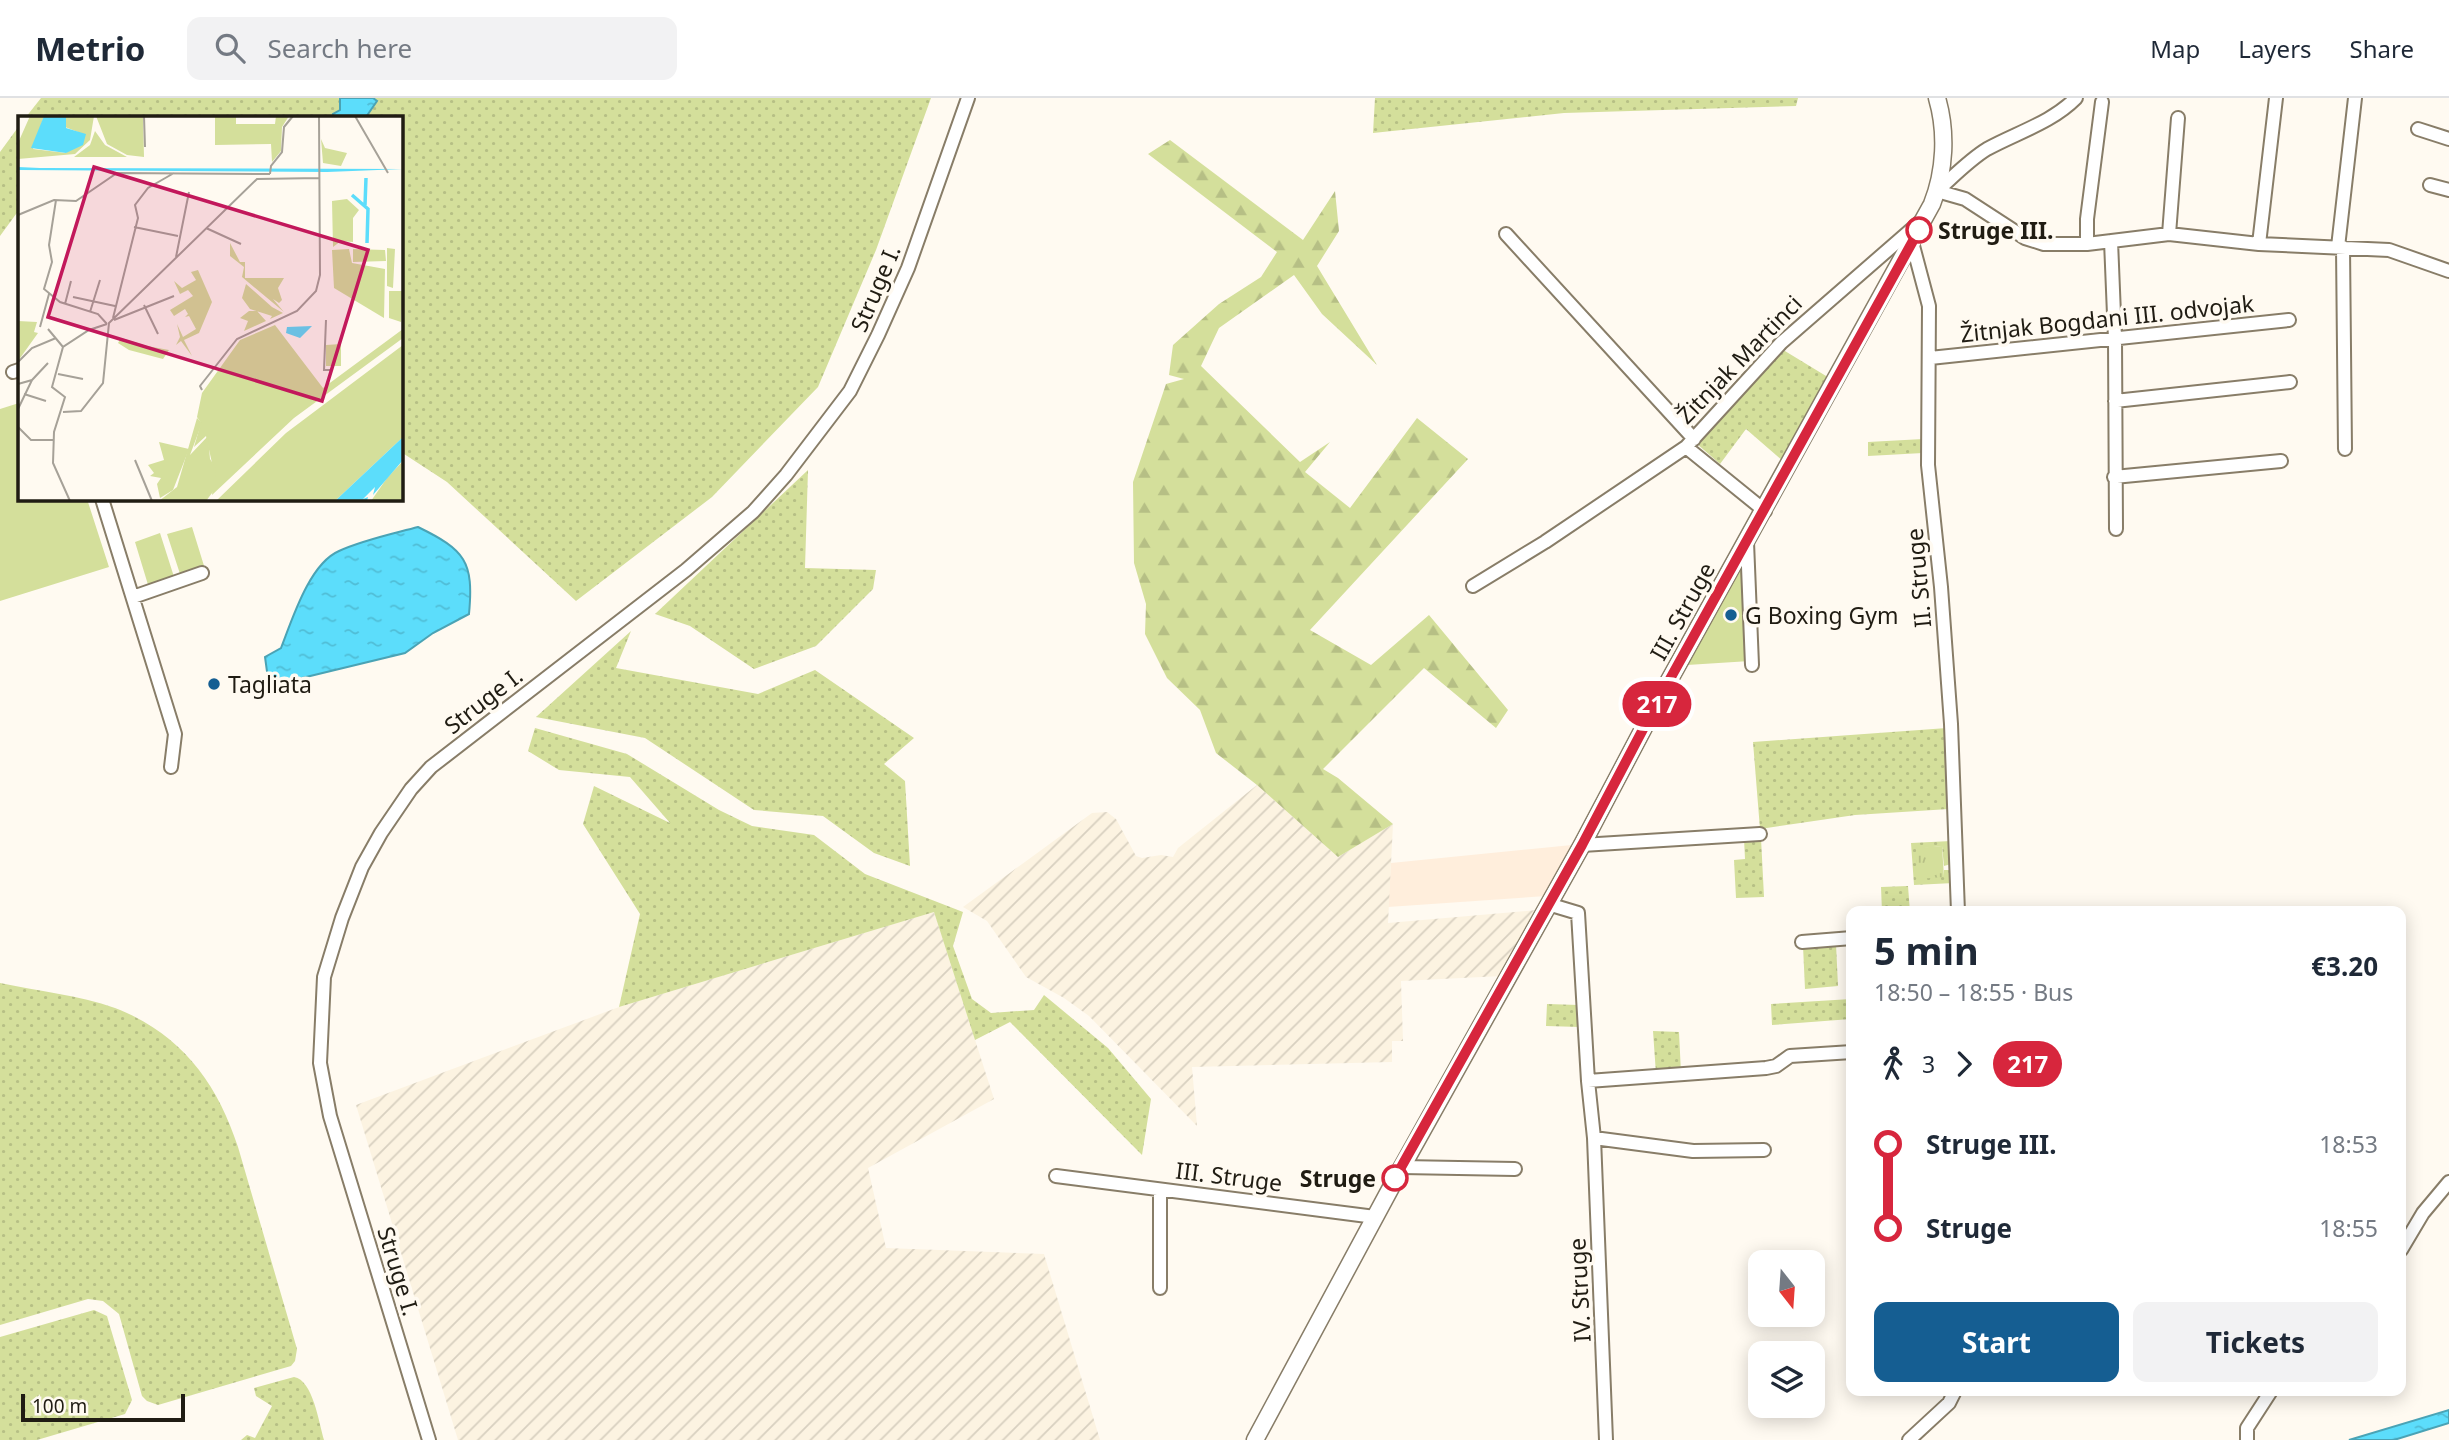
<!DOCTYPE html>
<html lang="en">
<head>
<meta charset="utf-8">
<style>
	body { margin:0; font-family:"Noto Sans",sans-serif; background:#f2f2f3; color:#1f2937; height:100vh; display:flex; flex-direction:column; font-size:26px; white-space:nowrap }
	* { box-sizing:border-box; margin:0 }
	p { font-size:23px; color:#747a83 }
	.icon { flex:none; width:38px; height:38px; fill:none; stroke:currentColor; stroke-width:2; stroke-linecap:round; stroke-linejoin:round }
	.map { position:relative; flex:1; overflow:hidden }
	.drawer { position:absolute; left:1846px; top:808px; width:560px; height:490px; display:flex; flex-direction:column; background:#fff; border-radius:14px; box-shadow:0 4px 18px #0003 }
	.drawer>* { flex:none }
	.badge { padding:0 14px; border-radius:23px; font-size:24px; line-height:46px }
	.needle { width:46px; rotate:163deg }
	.buttons { position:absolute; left:1748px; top:1152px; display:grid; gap:14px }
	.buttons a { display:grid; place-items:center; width:77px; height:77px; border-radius:14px; background:#fff; box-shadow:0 4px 18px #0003; font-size:35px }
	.scale { position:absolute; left:21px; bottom:18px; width:164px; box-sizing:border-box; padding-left:7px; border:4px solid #201c13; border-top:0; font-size:19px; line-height:24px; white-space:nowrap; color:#201c13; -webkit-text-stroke:5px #fffaf1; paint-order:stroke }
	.map>.badge { position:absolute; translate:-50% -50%; box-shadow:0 0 0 4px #fff }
	.legs { display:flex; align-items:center; gap:10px; height:77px; padding:0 28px; font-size:23px }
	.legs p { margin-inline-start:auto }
	.summary { display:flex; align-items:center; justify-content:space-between; height:119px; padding:0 28px }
	h1 { font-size:38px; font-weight:700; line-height:52px }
	.button { display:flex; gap:14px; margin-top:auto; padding:14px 28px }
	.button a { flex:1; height:80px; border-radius:14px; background:#155e92; color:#fff; font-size:28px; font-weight:700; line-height:80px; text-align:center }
	.button a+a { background:#f2f2f3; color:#1f2937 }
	ul { padding:0 28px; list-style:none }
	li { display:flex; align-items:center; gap:24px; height:84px; font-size:26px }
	li i { display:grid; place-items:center; width:10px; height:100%; margin:0 9px; background:currentColor }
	li i::after { content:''; width:18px; height:18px; margin:-9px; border:5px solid; border-radius:50%; background:#fff }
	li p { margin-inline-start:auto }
	li:first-child i { background:linear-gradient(#0000 50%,currentColor 0) }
	li:last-child i { background:linear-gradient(currentColor 50%,#0000 0) }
	header { display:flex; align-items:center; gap:42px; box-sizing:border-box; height:98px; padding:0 35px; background:#fff; border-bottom:2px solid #e0e1e3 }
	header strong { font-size:33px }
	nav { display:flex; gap:38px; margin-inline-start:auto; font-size:24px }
	.search { width:490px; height:63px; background:#f2f2f3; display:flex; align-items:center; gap:18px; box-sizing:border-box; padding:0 24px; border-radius:14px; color:#747a83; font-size:26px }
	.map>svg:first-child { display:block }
	.commercial { fill:#ffeedc }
	.industrial { fill:url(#industrial-furrows) }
	.grass { fill:url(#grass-dots) }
	.forest { fill:url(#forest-firs) }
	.park { fill:url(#park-tufts) }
	.pitch { fill:#d4df9b }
	.water { fill:url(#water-ripples); stroke:#4aa3b5; stroke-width:2 }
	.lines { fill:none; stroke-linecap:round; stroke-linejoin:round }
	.minor-casing { stroke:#887d68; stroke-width:16 }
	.tertiary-casing { stroke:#887d68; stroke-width:19 }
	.minor { stroke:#fff; stroke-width:12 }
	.tertiary { stroke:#fff; stroke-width:16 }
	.line-1-casing { stroke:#fff; stroke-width:16 }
	.line-1 { stroke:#d7263d; stroke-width:10 }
	.stop-1-dot { fill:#fff; stroke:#d7263d; stroke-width:3.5 }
	.poi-dot { fill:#155e92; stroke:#fffaf1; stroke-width:2.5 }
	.labels { text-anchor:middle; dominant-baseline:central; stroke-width:7; stroke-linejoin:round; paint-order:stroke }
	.stop-label { font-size:23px; font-weight:bold; fill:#201c13; stroke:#fffaf1; text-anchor:start }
	.street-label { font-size:23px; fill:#201c13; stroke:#fffaf1 }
	.poi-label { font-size:23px; fill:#201c13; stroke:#fffaf1; text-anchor:start }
	.inset-river { fill:none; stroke:#5cddfb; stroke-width:3.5 }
	.inset-road { fill:none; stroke:#a6a198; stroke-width:2 }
	.view { fill:#c2185b; fill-opacity:0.15; stroke:#c2185b; stroke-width:3.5 }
	.inset-edge { fill:none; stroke:#201c13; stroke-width:3.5 }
</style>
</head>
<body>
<header>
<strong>Metrio</strong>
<div class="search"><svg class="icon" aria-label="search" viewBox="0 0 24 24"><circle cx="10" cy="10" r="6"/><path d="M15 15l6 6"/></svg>Search here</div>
<nav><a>Map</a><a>Layers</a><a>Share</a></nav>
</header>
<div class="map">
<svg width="2449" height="1342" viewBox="0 0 2449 1342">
	<defs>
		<pattern id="industrial-furrows" width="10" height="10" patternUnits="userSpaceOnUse" patternTransform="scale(1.75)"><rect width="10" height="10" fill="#fcf3e1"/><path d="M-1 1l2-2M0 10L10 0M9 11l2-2" fill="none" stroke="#d8d0c0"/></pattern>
		<pattern id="grass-dots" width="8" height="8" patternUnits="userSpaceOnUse" patternTransform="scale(1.75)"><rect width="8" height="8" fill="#d4df9b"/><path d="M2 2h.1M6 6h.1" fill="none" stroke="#b6bf85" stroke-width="1.8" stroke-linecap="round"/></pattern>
		<pattern id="forest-firs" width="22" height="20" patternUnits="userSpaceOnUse" patternTransform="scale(1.75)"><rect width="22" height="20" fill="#d4df9b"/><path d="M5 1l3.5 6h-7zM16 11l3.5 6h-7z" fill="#b6bf85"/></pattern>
		<pattern id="park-tufts" width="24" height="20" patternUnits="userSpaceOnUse" patternTransform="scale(1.75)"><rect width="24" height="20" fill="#d4df9b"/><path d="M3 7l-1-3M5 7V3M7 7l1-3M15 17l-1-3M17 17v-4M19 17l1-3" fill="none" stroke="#b6bf85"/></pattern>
		<pattern id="water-ripples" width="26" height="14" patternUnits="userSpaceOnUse" patternTransform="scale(1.75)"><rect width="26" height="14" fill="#5cddfb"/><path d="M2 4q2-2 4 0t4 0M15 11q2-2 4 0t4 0" fill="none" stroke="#50bdd6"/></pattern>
	</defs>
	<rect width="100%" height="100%" fill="#fffaf1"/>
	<path class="commercial" d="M1572 747 1546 798 1388 809 1391 765Z"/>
	<path class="industrial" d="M1257 687 1338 759 1393 726 1388 825 1537 812 1502 878 1401 883 1403 943H1392V964L1192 969 1197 1028 1089 918 1064 900 1026 879 987 823 963 809 1092 715 1107 714 1116 721 1136 758 1142 760 1161 757 1173 759 1178 750Z
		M934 814 994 1001 868 1070 886 1150 1044 1156 1100 1342H458L356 1007 619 909Z"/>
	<path class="grass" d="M41 0H931L876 152 818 289 712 399 576 503 447 384 401 354V19H26Z
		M1375 0H1798L1796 8 1564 15 1373 35Z
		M19 28V112L0 138V54Z
		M1780 250 1831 281 1783 363 1746 331 1720 366 1696 345Z
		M1923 341V355L1868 358V344Z
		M808 372 805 470 876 472 873 491 816 548 754 571 690 528 655 516Z
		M631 533 616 570 758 596 815 572 914 640 884 666 905 683 910 768 874 755 823 718 754 712 645 640 536 619Z
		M535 630 627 656 719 712 752 728 814 737 865 776 963 814 953 848 972 901 991 915 1034 912 1044 897 1108 950 1151 1001 1142 1057 1010 924 975 942 934 814 619 909 640 816 583 726 594 688 670 725 630 679 559 672 528 653Z
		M1947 630 1949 711 1855 717 1760 731 1753 644Z
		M1761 740 1764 799 1736 800 1734 762 1745 761 1744 741Z
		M1951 743V766L1944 768 1942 748 1916 751 1944 779V772H1951L1954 785 1914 787 1911 745Z
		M1908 788 1910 814H1882L1881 789Z
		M1836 846 1838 888 1805 891 1803 848Z
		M0 885C37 893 79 897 115 910 180 935 217 984 238 1049L297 1251 295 1263 291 1268 158 1307 147 1303 142 1298 119 1216 103 1203 88 1201 0 1227Z
		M1851 901V921L1772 927 1771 906Z
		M1547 906 1579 907 1580 929 1546 928Z
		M1653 933 1679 934 1681 975 1656 976Z
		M94 1212 107 1218 109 1225 132 1302 125 1316 37 1342H0V1239Z
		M294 1279C313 1282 319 1325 324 1342H241L247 1337 255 1340 272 1308 256 1298 254 1290Z"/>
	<path class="forest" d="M1170 42 1303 142 1335 93 1339 133 1317 168 1377 267 1322 216 1294 177 1219 230 1201 268 1300 364 1330 344 1305 374 1350 410 1417 320 1468 361 1310 532 1371 567 1429 517 1508 612 1496 630 1424 570 1323 671 1338 680 1393 726 1338 759 1257 687 1216 655 1200 612 1167 580 1145 536 1146 506 1134 465 1133 384 1166 286 1184 281 1169 277 1173 247 1219 206 1261 179 1277 154 1148 56Z"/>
	<path class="park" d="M1942 748 1944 779 1918 781 1916 750Z"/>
	<path class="pitch" d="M19 305V401H87L109 469 0 503V311Z
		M192 429 205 471 181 479 167 436Z
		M160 435 175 482 149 490 135 444Z
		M1741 469 1747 471 1750 563 1687 567Z"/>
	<path class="water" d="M340 0H373L377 3 366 19H334L333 16 340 12Z
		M418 429C465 452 474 463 469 516L433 535 405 555 269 588 265 559 281 550C292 522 309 466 339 453 363 442 392 436 418 429Z
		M2449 1312V1325L2394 1342H2349Z"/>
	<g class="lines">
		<defs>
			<path id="minor" d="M2418 31 2449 41
				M2430 87 2449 92
				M1937 93 1965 101 2025 140 2044 146H2087L2169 136 2259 146 2389 152 2449 173
				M1937 93C1953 79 1969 62 1987 51 2018 34 2051 25 2076 0
				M1506 136 1694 341
				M2169 136 2178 20
				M2111 143 2115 241 2116 431
				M1912 144 1929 208 1928 367 1941 489 1951 626 1958 814
				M2087 146V121L2102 4
				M2259 146 2276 0
				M2338 149 2355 0
				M2343 149 2345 351
				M1930 260 2289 222
				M13 274 19 272
				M2115 303 2290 284
				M1686 349 1765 413
				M2114 379 2281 363
				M102 401 175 636 171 669
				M1747 444 1752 567
				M1473 488 1545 444 1686 349 1781 245 1920 124
				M133 499 202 475
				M1582 747 1760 736
				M1548 806 1578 815 1588 983 1594 1040 1606 1342
				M1802 844 1852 840
				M1588 983 1766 970 1776 968 1790 958 1852 954
				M1594 1040 1693 1053 1764 1052
				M1402 1069 1515 1071
				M1056 1078 1375 1119
				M2401 1152 2423 1115 2449 1084
				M1160 1190V1092
				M429 1342 330 1018 320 965 324 879 342 820 362 769 381 735 411 691 431 669 686 472 753 414 786 377 850 293 878 237 908 170 968 0
				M1909 1342 1949 1305 1955 1293
				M2247 1342V1330L2271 1293"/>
			<path id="tertiary" d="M1255 1342 1402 1069 1582 747 1660 599 1932 106C1945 73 1947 34 1937 0"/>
		</defs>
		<use href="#minor" class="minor-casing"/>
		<use href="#tertiary" class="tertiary-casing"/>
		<use href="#minor" class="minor"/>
		<use href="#tertiary" class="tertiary"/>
	</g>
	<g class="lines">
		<defs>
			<path id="line-1" d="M1395 1080 1582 747 1660 599 1919 132"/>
		</defs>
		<use href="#line-1" class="line-1-casing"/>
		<use href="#line-1" class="line-1"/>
	</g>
	<g class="stop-1-dot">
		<circle cx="1919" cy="132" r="12"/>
		<circle cx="1395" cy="1080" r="12"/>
	</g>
	<g class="poi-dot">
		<circle cx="1731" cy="517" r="7"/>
		<circle cx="214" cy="586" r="7"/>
	</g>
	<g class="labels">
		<g class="stop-label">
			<text x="1938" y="132">Struge III.</text>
			<text x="1376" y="1080" text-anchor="end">Struge</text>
		</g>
		<g class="street-label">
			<text transform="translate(875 190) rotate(-67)">Struge I.</text>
			<text transform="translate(2107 220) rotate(-6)">Žitnjak Bogdani III. odvojak</text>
			<text transform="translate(1739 261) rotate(-46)">Žitnjak Martinci</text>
			<text transform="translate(1918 480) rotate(-95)">II. Struge</text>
			<text transform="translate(1682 513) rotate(-61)">III. Struge</text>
			<text transform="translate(483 602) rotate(-38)">Struge I.</text>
			<text transform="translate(1229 1078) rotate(7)">III. Struge</text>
			<text transform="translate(399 1173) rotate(73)">Struge I.</text>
			<text transform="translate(1579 1192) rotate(-93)">IV. Struge</text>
		</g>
		<g class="poi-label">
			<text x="1745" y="517">G Boxing Gym</text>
			<text x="228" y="586">Tagliata</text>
		</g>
	</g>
	<g transform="translate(18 18)">
		<rect width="385" height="385" fill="#fffaf1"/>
		<path d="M78 0H125L126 41 109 39 89 28ZM197 0H218V8H257L258 0H271L264 11 263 35 254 46 253 28 197 29ZM303 23 307 32 329 37 323 50 305 47ZM329 83 341 94 335 102V126L323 125 315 131 314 85ZM212 127 222 146H227V162H266L260 172 264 184 261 187 255 183 266 196 224 161 226 151 212 140ZM369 132 377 133 375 172 369 170ZM331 133 334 147 367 153 366 202 316 172 314 134ZM335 133 367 134 368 145 335 146ZM228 168 254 191 265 197 252 203 254 200 232 193 224 182ZM231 195H239L248 205 226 215 230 205 222 202ZM257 209 305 272 385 213V222L276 302 194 379 196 356 188 320 176 331 183 307 179 301 184 277 222 224ZM103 222 129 230 151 234 145 243 111 234 100 227ZM385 229V321L317 385H198L268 317ZM141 326 171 333 155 374 142 382 139 368 143 362 132 360 136 357 130 349 146 344ZM385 345V385H353L369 362Z" fill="#d4df9b"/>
		<path d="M12 0H26L15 33 48 37 60 16 47 11 48 0H76L72 24 57 38 0 43V27ZM77 15 87 29 109 41H56L72 29ZM180 154 194 186 181 217 166 224 174 240 163 225 158 229 162 221 159 208 165 221 178 213 171 200 167 201 170 198 167 193 156 200 152 194 175 180 170 174 162 178 156 165 164 172 178 164 173 156ZM371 175H385L383 206 371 202ZM0 205 19 206 16 216 20 217 0 245ZM179 302 184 307 172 339 190 320 192 343 198 352 197 373 188 385H141L159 371Z" fill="#d4df9b"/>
		<path d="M323 228V250H308V229Z" fill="#d4df9b"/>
		<path d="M26 0H48V12L68 18 65 29 48 37 13 32ZM0 51 22 52 385 53 309 56 0 54ZM294 210 282 222 268 217 269 211ZM385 321V344L355 379 357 371 345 383 350 381 349 385H317Z" fill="#5cddfb"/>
		<path class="inset-river" d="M334 79 350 93 349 127M347 89 348 62"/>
		<path class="inset-road" d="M126 0 127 31M337 0 370 57M252 58 253 50 264 36 266 11 275 0M38 84 31 129 34 146 26 173 42 186 80 198 89 208M0 99 36 84 58 85 99 57 252 58M116 111 160 120M188 112 223 128M158 141 171 76M55 181 97 190M47 188 53 165M126 189 140 218M72 196 82 164M95 202 120 102 117 89 130 72 156 57M96 204 156 180M308 204 306 254H312M22 211 31 178M30 213 45 231M0 246 14 232 38 222M40 258 65 263M0 268 14 264 30 247M184 274 182 270 219 223 279 195 298 175 302 159 301 0M6 278 28 285M0 293 14 264M45 296 63 295 85 267 91 207 239 63 302 62M0 311 13 324H35M117 344 134 385M52 385 35 347 36 316 47 281 34 271 45 231 71 214 89 208"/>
		<path class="view" d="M76 51 350 134 304 285 30 201Z"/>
		<rect width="385" height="385" class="inset-edge"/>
	</g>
</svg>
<div class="buttons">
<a><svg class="needle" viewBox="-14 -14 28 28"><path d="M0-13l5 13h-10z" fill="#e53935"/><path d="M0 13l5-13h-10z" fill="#747a83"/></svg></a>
<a><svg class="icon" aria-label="layers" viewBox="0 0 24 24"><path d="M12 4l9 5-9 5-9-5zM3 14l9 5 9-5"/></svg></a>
</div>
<div class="scale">100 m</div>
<b class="badge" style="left:1657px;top:606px;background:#d7263d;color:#fff">217</b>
<section class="drawer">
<div class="summary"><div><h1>5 min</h1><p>18:50 – 18:55 · Bus</p></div><b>€3.20</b></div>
<div class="legs"><svg class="icon" aria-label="walk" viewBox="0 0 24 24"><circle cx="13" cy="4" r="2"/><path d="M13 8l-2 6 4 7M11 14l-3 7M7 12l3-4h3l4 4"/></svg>3<svg class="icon" aria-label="forward" viewBox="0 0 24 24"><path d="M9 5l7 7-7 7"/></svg><b class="badge" style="background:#d7263d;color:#fff">217</b></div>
<ul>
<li><i style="color:#d7263d"></i><b>Struge III.</b><p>18:53</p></li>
<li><i style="color:#d7263d"></i><b>Struge</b><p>18:55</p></li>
</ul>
<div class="button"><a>Start</a><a>Tickets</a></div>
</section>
</div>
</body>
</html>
